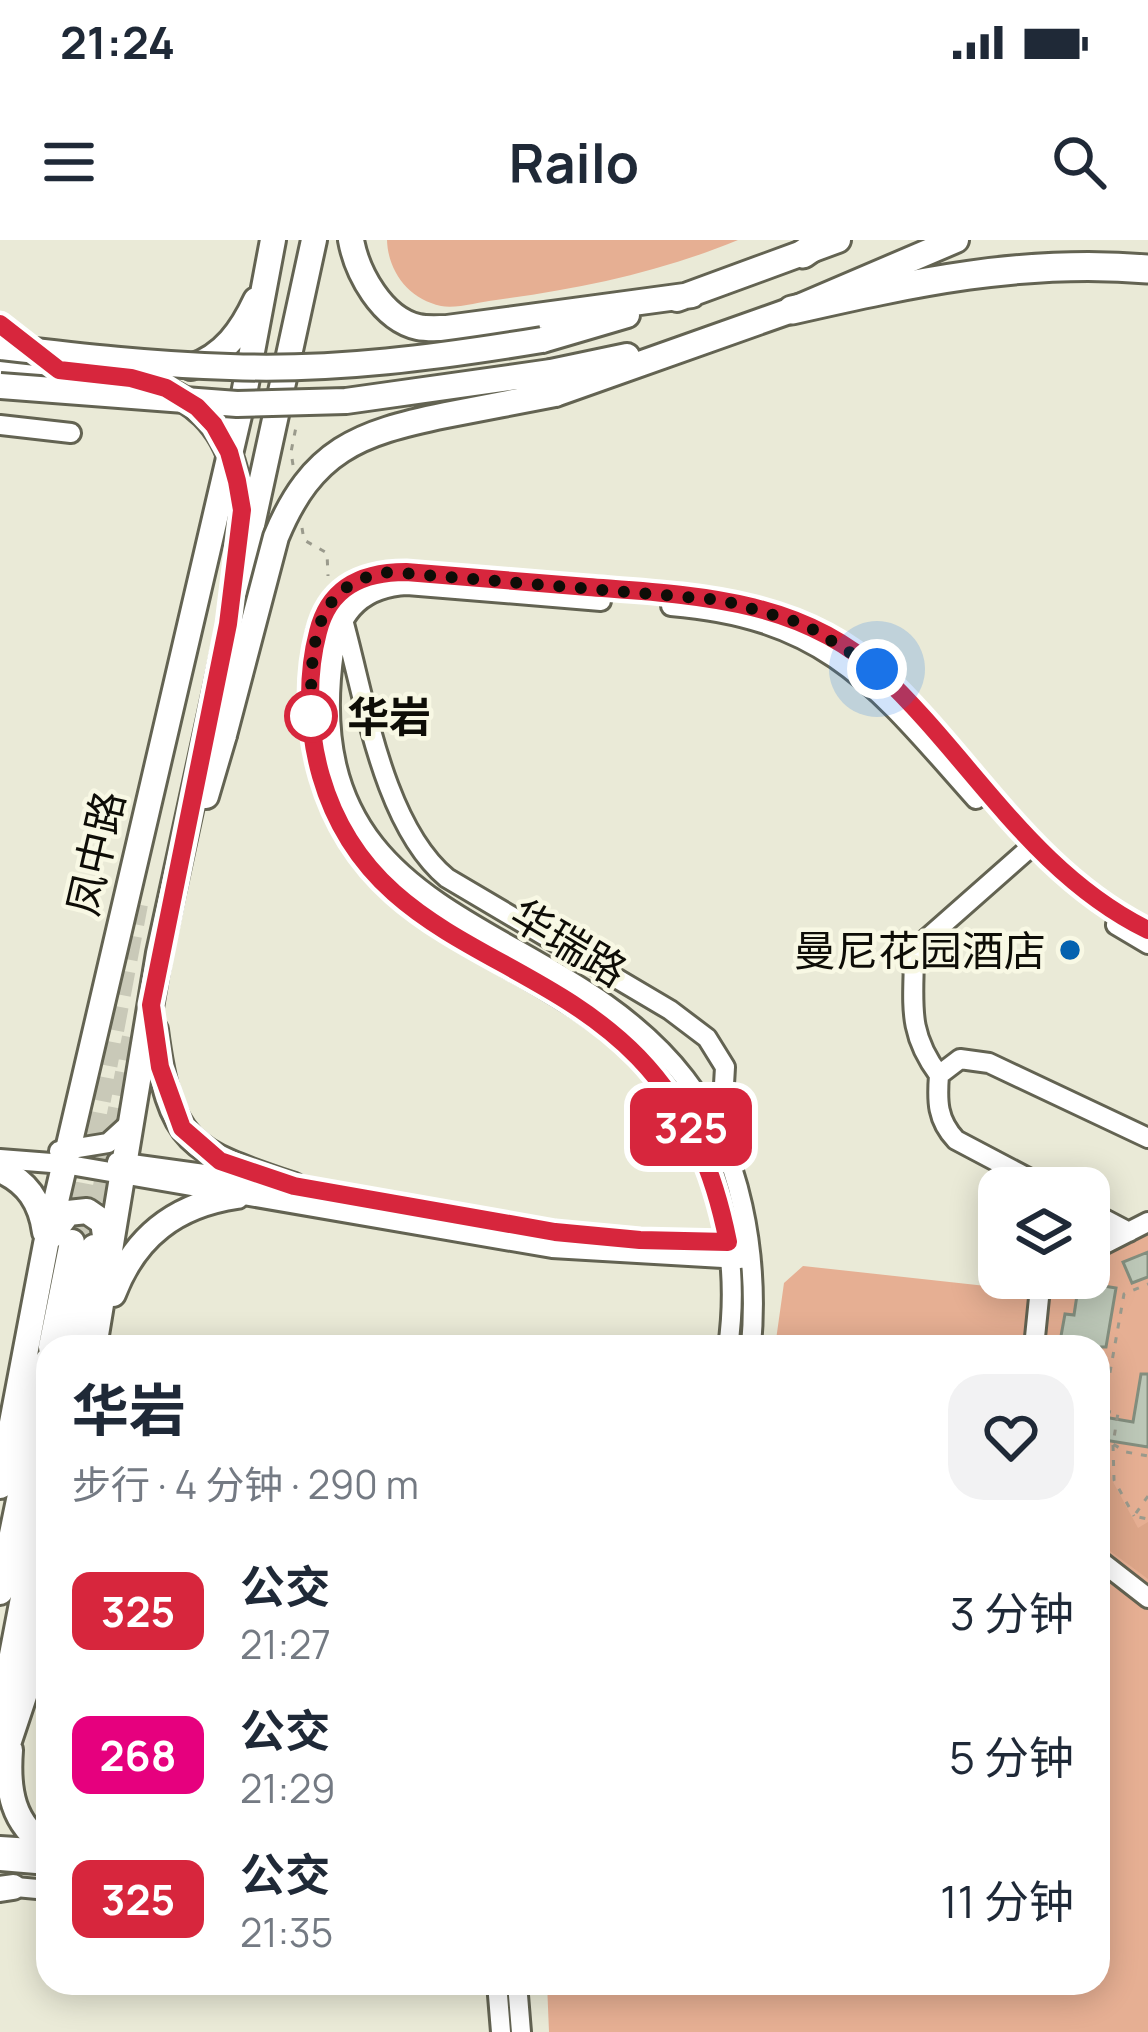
<!DOCTYPE html>
<html lang="zh">
<head>
<meta charset="utf-8">
<style>
	body { margin:0; font-family:Manrope,"Noto Sans SC",sans-serif; background:#f2f2f3; color:#1f2937; height:100vh; display:flex; flex-direction:column; font-size:45px; white-space:nowrap }
	* { box-sizing:border-box; margin:0 }
	p { font-size:39px; color:#747a83 }
	.icon { flex:none; width:66px; height:66px; fill:none; stroke:currentColor; stroke-width:2; stroke-linecap:round; stroke-linejoin:round }
	.map { position:relative; flex:1; overflow:hidden }
	.panel { position:absolute; left:36px; top:1095px; width:1074px; height:660px; display:flex; flex-direction:column; background:#fff; border-radius:36px; box-shadow:0 6px 30px #0003 }
	.panel>* { flex:none }
	.badge { padding:0 24px; border-radius:18px; font-size:42px; line-height:78px }
	.buttons { position:absolute; left:978px; top:927px; display:grid; gap:24px }
	.buttons a { display:grid; place-items:center; width:132px; height:132px; border-radius:24px; background:#fff; box-shadow:0 6px 30px #0003; font-size:60px }
	.you { position:absolute; width:60px; height:60px; margin:-30px; border:9px solid #fff; border-radius:50%; background:#1a73e8; box-shadow:0 0 0 18px #1a73e833 }
	.map>.badge { position:absolute; translate:-50% -50%; box-shadow:0 0 0 6px #fff }
	.round { display:grid; place-items:center; flex:none; width:126px; height:126px; border-radius:36px; background:#f2f2f3 }
	.head { display:flex; align-items:center; justify-content:space-between; height:204px; padding:0 36px }
	h1 { font-size:57px; font-weight:700; line-height:90px }
	ul { padding:0; list-style:none }
	li { display:flex; align-items:center; gap:36px; height:144px; padding:0 36px }
	li div { flex:1 }
	li b { display:block; font-size:45px }
	li em { font-style:normal }
	li .badge { min-width:132px; font-weight:700; text-align:center }
	.status { display:flex; justify-content:space-between; align-items:center; height:84px; padding:0 60px; background:#fff; direction:ltr }
	.status svg { height:33px; fill:currentColor }
	header { display:flex; justify-content:space-between; align-items:center; height:156px; padding:0 36px; background:#fff; font-size:54px; font-weight:700 }
	.map>svg:first-child { display:block }
	.green { fill:#e6af93 }
	.forest { fill:#dca588 }
	.building { fill:#bcc7b7; stroke:#838e7e; stroke-width:3 }
	.lines { fill:none; stroke-linecap:round; stroke-linejoin:round }
	.major-tunnel { stroke:#c9c9b8; stroke-width:24; stroke-dasharray:24 12; stroke-linecap:butt }
	.minor-casing { stroke:#636352; stroke-width:24 }
	.major-casing { stroke:#636352; stroke-width:30 }
	.highway-casing { stroke:#636352; stroke-width:33 }
	.path { stroke:#9a9a8c; stroke-width:3; stroke-dasharray:6 9; stroke-linecap:butt }
	.minor { stroke:#fff; stroke-width:18 }
	.major { stroke:#fff; stroke-width:24 }
	.highway { stroke:#fff; stroke-width:27 }
	.major-bridge-casing { stroke:#636352; stroke-width:30; stroke-linecap:butt }
	.major-bridge { stroke:#fff; stroke-width:24 }
	.line-casing { stroke:#fff; stroke-width:27 }
	.line { stroke:#d7263d; stroke-width:18 }
	.walk { stroke:#0e0d07; stroke-width:12; stroke-dasharray:0 21.6 }
	.stop-dot { fill:#fff; stroke:#d7263d; stroke-width:6 }
	.poi-dot { fill:#0462af; stroke:#f8f8e4; stroke-width:4.5 }
	.labels { text-anchor:middle; dominant-baseline:central; stroke-width:9; stroke-linejoin:round; paint-order:stroke }
	.stop-label { font-size:42px; font-weight:bold; fill:#0e0d07; stroke:#f8f8e4; text-anchor:start }
	.street-label { font-size:42px; fill:#0e0d07; stroke:#f8f8e4 }
	.poi-label { font-size:42px; fill:#0e0d07; stroke:#f8f8e4; text-anchor:end }
</style>
</head>
<body>
<div class="status"><b>21:24</b><svg viewBox="0 0 49 12"><path d="M0 12V9h3v3zM5 12V6h3v6zM10 12V3h3v9zM15 12V0h3v12zM26 1h20v11H26zM47 4h2v5h-2z"/></svg></div>
<header><svg class="icon" aria-label="menu" viewBox="0 0 24 24"><path d="M4 6h16M4 12h16M4 18h16"/></svg>Railo<svg class="icon" aria-label="search" viewBox="0 0 24 24"><circle cx="10" cy="10" r="6"/><path d="M15 15l6 6"/></svg></header>
<div class="map">
<svg width="1148" height="1792" viewBox="0 0 1148 1792">
	<rect width="100%" height="100%" fill="#eaead7"/>
	<path class="green" d="M387 0H738C661 32 579 49 496 60 479 62 456 69 441 66 409 59 388 32 387 0Z
		M1148 992V1792H549L547 1743H1098V1107H775L784 1043 803 1026 1042 1052 1067 1038H1089V1026Z"/>
	<path class="forest" d="M1098 1210 1108 1212 1112 1240 1138 1288 1148 1282V1339L1098 1302Z"/>
	<path class="building" d="M1148 1012V1037L1132 1043 1123 1022Z
		M1079 1042 1116 1048 1106 1107H1059L1065 1074 1074 1075Z
		M1141 1134H1148V1207L1098 1199V1176L1133 1182Z"/>
	<g class="lines">
		<path class="major-tunnel" d="M95 998 134 797
			M72 1002 136 664"/>
		<defs>
			<path id="minor" d="M0 84 36 112
				M0 185 71 193
				M601 361 407 345C366 347 340 369 334 411 294 692 557 672 685 838 742 911 759 1016 751 1107
				M671 366C829 379 878 449 976 559
				M343 380C365 459 383 585 447 638L670 770 707 798 725 827 721 897
				M1033 605 914 710C914 763 906 791 939 835 937 861 937 880 956 900L1047 948
				M1116 685 1148 704
				M939 835 960 819 989 823 1148 898
				M59 911 108 903 130 883
				M0 919 64 924 552 1008 740 1019
				M117 922 256 941
				M283 944 555 992 640 1000 737 1002
				M1089 971 1129 992
				M1089 1012 1148 982
				M728 1107C741 1017 720 920 665 847 566 717 370 710 321 537 308 492 306 438 317 392 329 347 363 332 406 332 467 337 528 342 588 347 691 355 800 359 880 432 972 518 1032 632 1148 690
				M1034 1107 1040 1048 1048 1038
				M1098 1319 1148 1358
				M0 1606 48 1609
				M0 1621 48 1625
				M5 1646 48 1650
				M497 1743 501 1792
				M517 1743 521 1792"/>
			<path id="major" d="M351 0C357 33 382 79 418 87 427 89 438 88 447 88L692 55
				M677 59 838 0
				M542 100 627 75
				M0 126C86 132 207 125 234 229 239 251 242 270 239 292
				M191 127C224 116 242 90 256 60
				M551 132 627 116
				M555 154 792 70 956 0
				M206 556 224 495
				M155 790C170 905 190 911 294 946
				M0 930C28 942 41 963 45 992
				M50 997 68 973 87 971 103 982 107 1009
				M113 1054C135 996 176 965 237 956
				M51 1107 72 1002
				M73 1107 94 1007
				M94 1107 159 713 314 0
				M0 1246 46 1004 244 154 273 0
				M0 1352 48 1120
				M0 1478 48 1228
				M10 1510C7 1550 12 1584 48 1607
				M0 1528 29 1441 48 1343
				M0 1649 13 1647"/>
			<path id="highway" d="M803 14 823 0
				M792 70C911 43 1025 18 1148 29"/>
		</defs>
		<use href="#minor" class="minor-casing"/>
		<use href="#major" class="major-casing"/>
		<use href="#highway" class="highway-casing"/>
		<path class="path" d="M293 225 291 212 297 182
			M302 288 304 300 327 313 328 336
			M1105 1171 1118 1173 1113 1204 1126 1212 1148 1216
			M1102 1177 1124 1054 1148 1044
			M1113 1205 1114 1240 1134 1276
			M1148 1256 1134 1276 1148 1279"/>
		<use href="#minor" class="minor"/>
		<use href="#major" class="major"/>
		<use href="#highway" class="highway"/>
		<defs>
			<path id="major-bridge" d="M0 107C77 116 153 125 230 127 335 131 439 117 542 100
				M0 146 237 164 346 161 551 132
				M224 495 276 297C312 210 358 193 446 175 482 168 519 161 555 154"/>
		</defs>
		<use href="#major-bridge" class="major-bridge-casing"/>
		<use href="#major-bridge" class="major-bridge"/>
	</g>
	<g class="lines">
		<defs>
			<path id="line" d="M0 84 59 130 131 138 166 148 197 167 214 185 229 212 237 241 242 270 228 384 151 765 160 827 182 888 220 921 294 946 555 992 640 1000 728 1002C714 931 689 870 638 817 531 707 369 703 321 536 308 491 306 437 318 392 329 347 363 332 406 332 467 337 528 342 588 347 691 355 800 358 880 433 971 518 1032 633 1148 690"/>
		</defs>
		<use href="#line" class="line-casing"/>
		<use href="#line" class="line"/>
		<path class="walk" d="M311 476V482C311 416 307 342 390 332L722 360 804 384 877 429"/>
	</g>
	<circle class="stop-dot" cx="311" cy="476" r="24"/>
	<circle class="poi-dot" cx="1070" cy="710" r="12"/>
	<g class="labels">
		<g class="stop-label">
			<text x="347" y="476">华岩</text>
		</g>
		<g class="street-label">
			<text transform="translate(95 613) rotate(-77)">凤中路</text>
			<text transform="translate(569 702) rotate(31)">华瑞路</text>
		</g>
		<g class="poi-label">
			<text x="1046" y="710">曼尼花园酒店</text>
		</g>
	</g>
</svg>
<div class="buttons">
<a><svg class="icon" aria-label="layers" viewBox="0 0 24 24"><path d="M12 4l9 5-9 5-9-5zM3 14l9 5 9-5"/></svg></a>
</div>
<div class="you" style="left:877px;top:429px"></div>
<b class="badge" style="left:691px;top:887px;background:#d7263d;color:#fff">325</b>
<section class="panel">
<div class="head"><div><h1>华岩</h1><p>步行 · 4 分钟 · 290 m</p></div><a class="round"><svg class="icon" aria-label="heart" viewBox="0 0 24 24"><path d="M12 20l-8-8c-3-5 5-10 8-4 3-6 11-1 8 4z"/></svg></a></div>
<ul>
<li><span class="badge" style="background:#d7263d;color:#fff">325</span><div><b>公交</b><p>21:27</p></div><em>3 分钟</em></li>
<li><span class="badge" style="background:#e6007e;color:#fff">268</span><div><b>公交</b><p>21:29</p></div><em>5 分钟</em></li>
<li><span class="badge" style="background:#d7263d;color:#fff">325</span><div><b>公交</b><p>21:35</p></div><em>11 分钟</em></li>
</ul>
</section>
</div>
</body>
</html>
